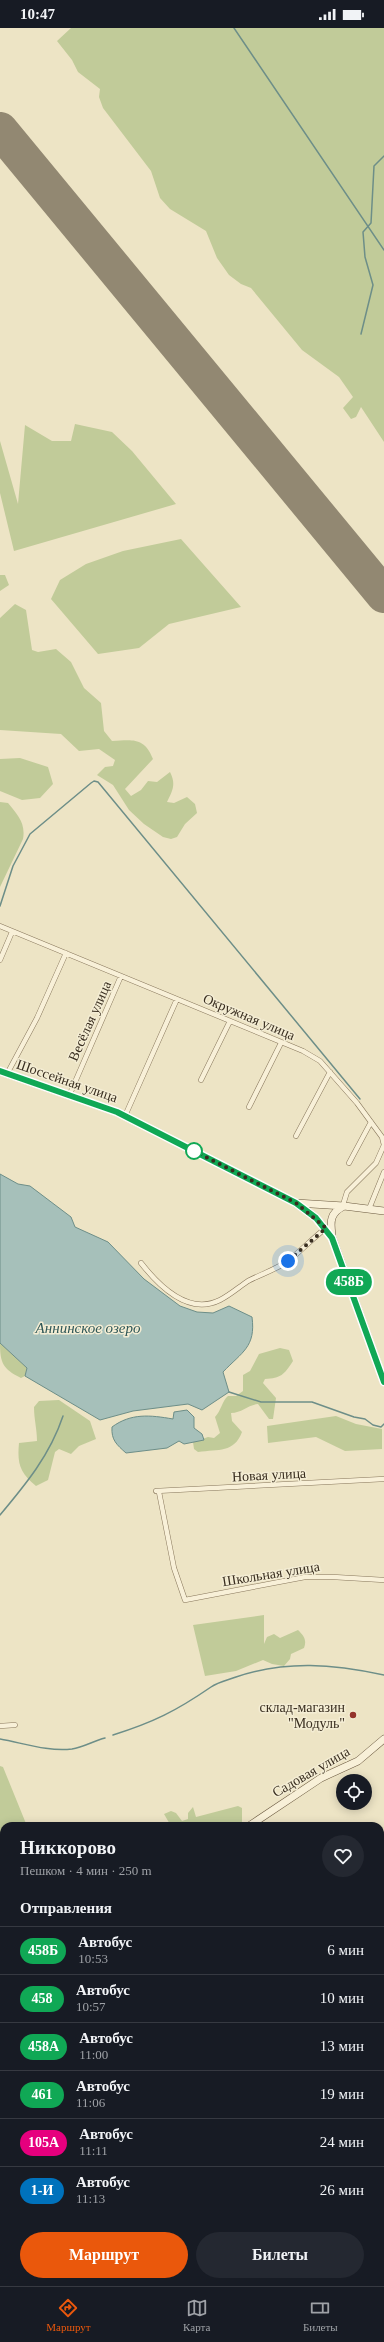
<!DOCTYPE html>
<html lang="ru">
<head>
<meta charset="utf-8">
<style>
	body { margin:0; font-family:Georgia,serif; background:#242831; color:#f1f3f6; height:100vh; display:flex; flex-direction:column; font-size:15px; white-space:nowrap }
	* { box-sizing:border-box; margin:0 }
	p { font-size:13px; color:#9ea1a6 }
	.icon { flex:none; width:22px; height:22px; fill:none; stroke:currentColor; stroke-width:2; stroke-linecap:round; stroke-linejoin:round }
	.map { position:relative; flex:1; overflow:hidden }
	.side { position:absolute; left:0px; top:1794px; width:384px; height:464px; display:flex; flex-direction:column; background:#171b24; border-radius:12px 12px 0 0; box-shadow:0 2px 10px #0003 }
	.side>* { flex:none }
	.badge { padding:0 8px; border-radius:13px; font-size:14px; line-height:26px }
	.buttons { position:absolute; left:336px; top:1746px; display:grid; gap:8px }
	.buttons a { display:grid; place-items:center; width:36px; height:36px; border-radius:50%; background:#171b24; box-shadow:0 2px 10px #0003; font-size:20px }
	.you { position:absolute; width:20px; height:20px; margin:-10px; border:3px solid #fff; border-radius:50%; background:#1a73e8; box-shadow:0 0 0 6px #1a73e833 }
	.map>.badge { position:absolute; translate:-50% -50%; box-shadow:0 0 0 2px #fff }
	h2 { padding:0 20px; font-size:15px; line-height:36px }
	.round { display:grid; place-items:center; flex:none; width:42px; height:42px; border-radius:21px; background:#242831 }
	.headline { display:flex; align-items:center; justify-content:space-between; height:68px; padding:0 20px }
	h1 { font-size:19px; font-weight:800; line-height:30px }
	.action { display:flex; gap:8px; margin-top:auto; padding:8px 20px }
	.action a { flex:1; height:46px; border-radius:24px; background:#ea580c; color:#fff; font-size:16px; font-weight:800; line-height:46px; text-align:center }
	.action a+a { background:#242831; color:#f1f3f6 }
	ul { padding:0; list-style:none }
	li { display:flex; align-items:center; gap:12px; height:48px; padding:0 20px; border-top:1px solid #363941 }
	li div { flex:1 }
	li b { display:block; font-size:15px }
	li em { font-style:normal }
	li .badge { min-width:44px; font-weight:700; text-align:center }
	.status { display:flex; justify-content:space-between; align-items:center; height:28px; padding:0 20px; background:#171b24; direction:ltr }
	.status svg { height:11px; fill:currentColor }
	.menu { display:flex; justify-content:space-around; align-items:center; height:56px; border-top:1px solid #363941; background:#171b24; font-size:11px; color:#9ea1a6 }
	.menu a { display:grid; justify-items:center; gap:2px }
	.menu .on { color:#ea580c }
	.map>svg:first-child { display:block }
	.green { fill:#c1cb99 }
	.water { fill:#a6c0ba; stroke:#6d8e88 }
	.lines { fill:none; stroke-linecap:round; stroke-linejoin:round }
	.stream { stroke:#6d8e88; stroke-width:1.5 }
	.runway { stroke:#928872; stroke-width:36 }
	.minor-casing { stroke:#87765b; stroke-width:5.5 }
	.secondary-casing { stroke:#69573e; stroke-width:8 }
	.minor { stroke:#f8f0d8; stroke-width:4.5 }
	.secondary { stroke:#f8f0d8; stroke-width:7 }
	.line-casing { stroke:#fff; stroke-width:9 }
	.line { stroke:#10a855; stroke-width:6 }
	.walk { stroke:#382d1f; stroke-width:4; stroke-dasharray:0 7.2 }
	.stop-dot { fill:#fff; stroke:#10a855; stroke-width:2 }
	.poi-dot { fill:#94342d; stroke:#f4edd4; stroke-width:1.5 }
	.labels { text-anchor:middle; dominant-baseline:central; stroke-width:3; stroke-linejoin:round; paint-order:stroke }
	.street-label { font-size:14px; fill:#382d1f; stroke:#f4edd4 }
	.poi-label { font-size:14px; fill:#382d1f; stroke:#f4edd4; text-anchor:end }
	.water-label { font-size:15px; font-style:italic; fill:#2f5757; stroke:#f4edd4 }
</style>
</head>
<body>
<div class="status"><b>10:47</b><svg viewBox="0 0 49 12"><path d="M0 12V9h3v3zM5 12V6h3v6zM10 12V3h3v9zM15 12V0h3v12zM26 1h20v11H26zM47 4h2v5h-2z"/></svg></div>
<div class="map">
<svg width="384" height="2258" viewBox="0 0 384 2258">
	<rect width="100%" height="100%" fill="#ede4c5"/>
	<path class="green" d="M71 0H384V414L361 379 356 389 351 391 343 380 353 369 339 349 302 322 251 260 241 256 229 247 217 230 206 203 170 181 160 170 151 143 103 80 99 69 100 61 78 44 72 32 57 13Z
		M75 396 112 404 132 423 176 476 14 523 0 465V413L18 476 25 397 52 413H71Z
		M181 511 241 579 169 596 139 620 98 626 51 571 60 552 86 536 123 523Z
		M0 547H5L9 557 0 563Z
		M15 576 26 582 32 622 38 624 56 621 71 634 84 660 101 675 104 703 112 713C133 712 144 709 153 731L125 761 131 768 141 762 148 753 157 754 170 744C176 756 173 762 167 774L174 775 187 769 195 776 197 785 185 796 177 809 171 811 163 809 144 796 129 782 113 757 97 747 105 739 113 738 115 732 99 721 79 723 61 706 0 702V590Z
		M20 730 48 739 53 756 40 770 22 772 0 763V731Z
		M0 774 8 775C17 786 26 795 23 811L0 859Z
		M0 1315 27 1340 25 1348 21 1350C3 1341 0 1335 0 1315Z
		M280 1320 289 1322 293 1333C284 1347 281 1350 265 1351L263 1355 276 1370 273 1391H269L258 1376C248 1377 242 1385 231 1385L232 1393 242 1404C234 1425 219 1421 198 1424L194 1421 193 1414 208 1409 214 1410 220 1405 215 1389C221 1383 222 1373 228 1368H236L243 1363V1347L250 1343 259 1326Z
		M59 1372 90 1393 96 1411 79 1418 71 1426 59 1421 55 1424 48 1452 36 1458C20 1445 17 1436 19 1415L37 1413C37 1401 34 1391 34 1379L39 1373Z
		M336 1388 356 1396 382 1401V1421L345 1423 316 1409 268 1415 267 1398Z
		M264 1587V1616L267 1609 274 1606 280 1610 298 1602C304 1608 307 1612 304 1620L291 1626 290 1631 284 1638 272 1636 263 1632 236 1643 205 1648 193 1597Z
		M0 1738 3 1739 27 1798H4V1920L0 1922Z
		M238 1778 242 1780V1794L238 1798H171L164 1786 171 1783 176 1785 182 1793 188 1791V1785L193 1779 196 1789Z
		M291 2254H340L342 2258H294Z"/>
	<path class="water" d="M0 1146 18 1156 30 1158 71 1189 75 1199 108 1214 144 1251 180 1278 197 1284 213 1285 229 1278 252 1289C256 1319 242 1324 223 1344L229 1364 202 1382 188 1376 133 1383 100 1392 25 1348 27 1340 0 1315Z
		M187 1382 194 1389V1400L202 1406 204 1412 184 1416 179 1413 167 1420 126 1425C117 1417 111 1412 112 1399 131 1385 150 1387 173 1391L174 1384Z"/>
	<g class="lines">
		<path class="stream" d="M234 0 384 222
			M361 306 373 257 365 229 363 204 371 195 374 138 384 128
			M0 878 13 838 30 806 91 755 94 753 98 754 360 1071
			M229 1364 261 1374H312L354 1389 365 1391 373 1397 381 1399 384 1396
			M0 1487C26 1456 50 1427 63 1388
			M113 1707C154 1694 176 1683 211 1659 218 1654 228 1652 236 1649 287 1632 333 1636 384 1647
			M0 1711C23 1715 48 1724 72 1721 84 1719 93 1713 105 1710
			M0 2034H4
			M0 2048H4
			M380 2119 384 2120"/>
		<path class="runway" d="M0 102 384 567"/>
		<defs>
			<path id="minor" d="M0 898 303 1023 320 1033 357 1075 382 1109 384 1117 376 1135 347 1164 343 1177
				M0 932 12 904
				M7 1046 37 990 66 925
				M201 1052 230 993
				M69 1068 121 948
				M249 1079 281 1015
				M125 1088 177 971
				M296 1108 330 1044
				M349 1135 371 1094
				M369 1181 384 1144
				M141 1235C159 1258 188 1288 220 1272 230 1267 239 1259 248 1253 261 1246 278 1241 289 1232 302 1222 313 1210 326 1200
				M156 1463 384 1451
				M159 1464 174 1540 185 1572 305 1549H333L384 1552
				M0 1698 15 1697
				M0 2042H4"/>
			<path id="secondary" d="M0 1043 117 1084 296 1175 316 1190 332 1209 384 1354
				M296 1175 344 1178 384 1183
				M332 1207C330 1193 330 1185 344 1178
				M249 1798 321 1750 358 1733 384 1711
				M380 2223 384 2227"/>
		</defs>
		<use href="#minor" class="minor-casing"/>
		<use href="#secondary" class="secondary-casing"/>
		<use href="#minor" class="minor"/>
		<use href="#secondary" class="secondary"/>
	</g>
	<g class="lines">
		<defs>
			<path id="line" d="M0 1043 117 1084 296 1175 316 1190 332 1210 384 1354"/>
		</defs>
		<use href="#line" class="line-casing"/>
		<use href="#line" class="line"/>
		<path class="walk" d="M194 1123 296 1175 326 1200 288 1233"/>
	</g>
	<circle class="stop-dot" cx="194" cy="1123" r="8"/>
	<circle class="poi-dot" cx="353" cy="1687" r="4"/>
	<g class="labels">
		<g class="street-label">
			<text transform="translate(249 989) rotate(23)">Окружная улица</text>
			<text transform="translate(90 993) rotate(-66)">Весёлая улица</text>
			<text transform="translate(67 1053) rotate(19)">Шоссейная улица</text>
			<text transform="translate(269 1447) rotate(-3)">Новая улица</text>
			<text transform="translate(271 1546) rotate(-9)">Школьная улица</text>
			<text transform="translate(311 1744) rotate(-30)">Садовая улица</text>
		</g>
		<g class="poi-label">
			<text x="345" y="1679">склад-магазин<tspan x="345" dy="16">"Модуль"</tspan></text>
		</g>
		<g class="water-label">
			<text x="88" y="1300">Аннинское озеро</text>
		</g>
	</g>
</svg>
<div class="buttons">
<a><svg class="icon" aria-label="locate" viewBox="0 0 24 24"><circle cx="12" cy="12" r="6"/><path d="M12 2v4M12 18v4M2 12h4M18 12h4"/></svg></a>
</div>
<div class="you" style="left:288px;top:1233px"></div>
<b class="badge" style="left:349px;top:1254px;background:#10a855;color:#fff">458Б</b>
<section class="side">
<div class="headline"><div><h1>Никкорово</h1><p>Пешком · 4 мин · 250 m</p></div><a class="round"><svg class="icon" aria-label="heart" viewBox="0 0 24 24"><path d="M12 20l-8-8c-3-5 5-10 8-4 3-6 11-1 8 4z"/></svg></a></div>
<h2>Отправления</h2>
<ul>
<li><span class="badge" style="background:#10a855;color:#fff">458Б</span><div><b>Автобус</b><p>10:53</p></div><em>6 мин</em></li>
<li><span class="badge" style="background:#10a855;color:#fff">458</span><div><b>Автобус</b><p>10:57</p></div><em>10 мин</em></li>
<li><span class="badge" style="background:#10a855;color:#fff">458А</span><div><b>Автобус</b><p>11:00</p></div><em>13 мин</em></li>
<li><span class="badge" style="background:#10a855;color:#fff">461</span><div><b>Автобус</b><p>11:06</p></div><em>19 мин</em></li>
<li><span class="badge" style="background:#e6007e;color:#fff">105А</span><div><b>Автобус</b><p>11:11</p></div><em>24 мин</em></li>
<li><span class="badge" style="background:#0072bc;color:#fff">1-И</span><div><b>Автобус</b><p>11:13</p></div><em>26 мин</em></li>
</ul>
<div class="action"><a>Маршрут</a><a>Билеты</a></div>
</section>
</div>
<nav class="menu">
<a class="on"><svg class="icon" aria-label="directions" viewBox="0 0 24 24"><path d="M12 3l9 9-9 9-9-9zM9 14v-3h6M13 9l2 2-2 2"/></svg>Маршрут</a>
<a><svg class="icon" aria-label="map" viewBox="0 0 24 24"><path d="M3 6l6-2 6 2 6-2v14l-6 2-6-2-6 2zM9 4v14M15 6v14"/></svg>Карта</a>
<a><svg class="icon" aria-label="tickets" viewBox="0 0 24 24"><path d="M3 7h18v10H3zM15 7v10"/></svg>Билеты</a>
</nav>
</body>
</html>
